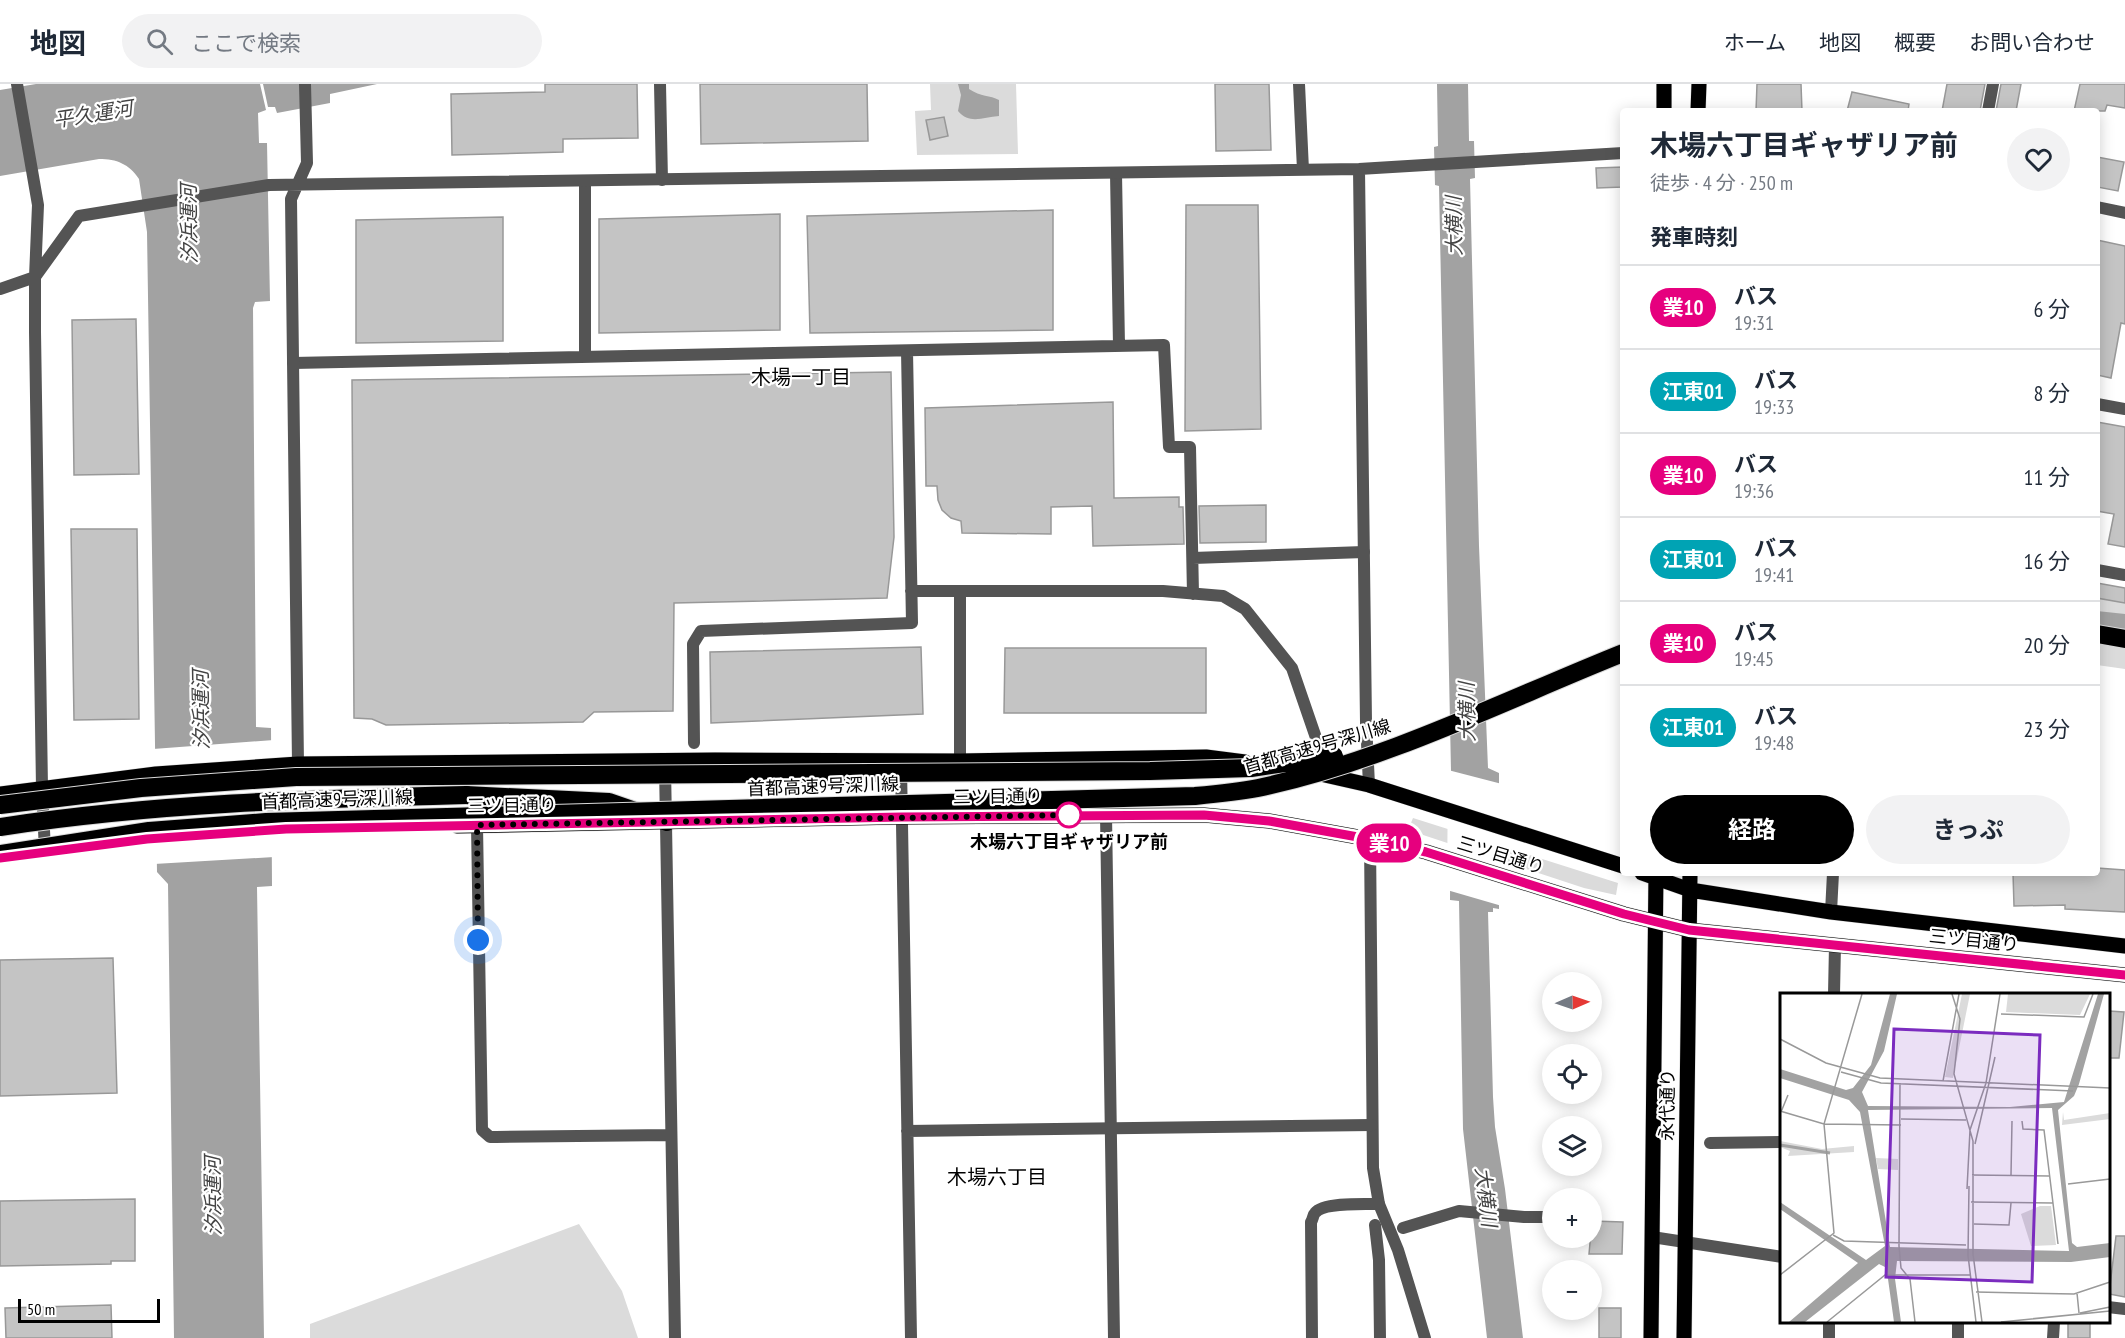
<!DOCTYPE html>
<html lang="ja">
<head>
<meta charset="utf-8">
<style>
	body { margin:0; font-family:"PT Sans Narrow","Noto Sans JP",sans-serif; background:#f2f2f3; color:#1f2937; height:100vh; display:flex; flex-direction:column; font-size:22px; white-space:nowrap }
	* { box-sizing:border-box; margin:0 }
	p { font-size:20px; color:#747a83 }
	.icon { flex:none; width:33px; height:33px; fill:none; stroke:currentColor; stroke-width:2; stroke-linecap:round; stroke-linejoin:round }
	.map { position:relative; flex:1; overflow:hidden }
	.side { position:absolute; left:1620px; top:24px; width:480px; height:768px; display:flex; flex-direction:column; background:#fff; border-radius:6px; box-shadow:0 3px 15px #0003 }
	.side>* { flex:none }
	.badge { padding:0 12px; border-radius:20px; font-size:21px; line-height:39px }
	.needle { width:39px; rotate:88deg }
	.buttons { position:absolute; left:1542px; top:888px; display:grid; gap:12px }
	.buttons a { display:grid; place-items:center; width:60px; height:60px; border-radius:50%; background:#fff; box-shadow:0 3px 15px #0003; font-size:30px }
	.scale { position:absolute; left:18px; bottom:15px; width:142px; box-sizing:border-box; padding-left:6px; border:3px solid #000; border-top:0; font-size:16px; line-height:21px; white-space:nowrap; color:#000; -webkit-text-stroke:4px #fff; paint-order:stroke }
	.you { position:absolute; width:30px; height:30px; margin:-15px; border:4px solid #fff; border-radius:50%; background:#1a73e8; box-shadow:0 0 0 9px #1a73e833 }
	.map>.badge { position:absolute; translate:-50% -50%; box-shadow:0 0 0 3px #fff }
	h2 { padding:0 30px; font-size:22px; line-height:54px }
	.round { display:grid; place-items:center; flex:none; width:63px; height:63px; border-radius:32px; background:#f2f2f3 }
	.summary { display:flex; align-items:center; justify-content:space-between; height:102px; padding:0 30px }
	h1 { font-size:28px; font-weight:700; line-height:45px }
	.action { display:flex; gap:12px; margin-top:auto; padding:12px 30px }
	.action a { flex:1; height:69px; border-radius:36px; background:#000; color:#fff; font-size:24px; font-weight:700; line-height:69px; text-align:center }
	.action a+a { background:#f2f2f3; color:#1f2937 }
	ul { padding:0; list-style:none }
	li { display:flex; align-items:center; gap:18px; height:84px; padding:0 30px; border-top:2px solid #e0e1e3 }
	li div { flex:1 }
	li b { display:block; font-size:22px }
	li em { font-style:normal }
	li .badge { min-width:66px; font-weight:700; text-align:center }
	header { display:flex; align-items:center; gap:36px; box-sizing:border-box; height:84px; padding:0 30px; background:#fff; border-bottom:2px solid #e0e1e3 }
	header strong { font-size:28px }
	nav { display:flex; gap:33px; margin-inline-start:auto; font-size:21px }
	.search { width:420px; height:54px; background:#f2f2f3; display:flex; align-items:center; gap:15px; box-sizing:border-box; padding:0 21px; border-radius:33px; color:#747a83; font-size:22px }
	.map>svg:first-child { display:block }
	.green { fill:#dbdbdb }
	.water { fill:#a2a2a2 }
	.pier { fill:#fff }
	.building { fill:#c4c4c4; stroke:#989898; stroke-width:1.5 }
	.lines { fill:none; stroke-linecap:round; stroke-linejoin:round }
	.primary-casing { stroke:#dbdbdb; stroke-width:16 }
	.motorway-casing { stroke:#dbdbdb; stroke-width:20 }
	.pedestrian { stroke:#545454; stroke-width:12 }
	.minor { stroke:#545454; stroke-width:12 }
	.tertiary { stroke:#545454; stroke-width:12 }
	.primary { stroke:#000; stroke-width:15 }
	.motorway { stroke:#000; stroke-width:18 }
	.motorway-bridge-casing { stroke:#dbdbdb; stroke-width:20; stroke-linecap:butt }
	.motorway-bridge { stroke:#000; stroke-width:18 }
	.line-casing { stroke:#fff; stroke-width:14 }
	.line { stroke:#e6007e; stroke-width:9 }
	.walk { stroke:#000; stroke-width:6; stroke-dasharray:0 10.8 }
	.stop-dot { fill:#fff; stroke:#e6007e; stroke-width:3 }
	.labels { text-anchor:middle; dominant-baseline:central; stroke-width:4.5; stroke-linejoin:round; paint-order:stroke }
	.street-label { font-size:18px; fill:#000; stroke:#fff }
	.stop-label { font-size:18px; font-weight:bold; fill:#000; stroke:#fff }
	.water-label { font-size:20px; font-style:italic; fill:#434343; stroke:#fff }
	.neighbourhood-label { font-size:20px; fill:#000; stroke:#fff }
	.inset-river { fill:none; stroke:#a2a2a2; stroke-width:3 }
	.inset-road { fill:none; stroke:#999; stroke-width:1.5 }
	.view { fill:#7b2cbf; fill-opacity:0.15; stroke:#7b2cbf; stroke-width:3 }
	.inset-edge { fill:none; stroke:#000; stroke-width:3 }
</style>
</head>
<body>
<header>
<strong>地図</strong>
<div class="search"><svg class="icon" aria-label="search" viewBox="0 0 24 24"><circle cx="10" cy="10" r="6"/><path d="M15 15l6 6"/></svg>ここで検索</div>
<nav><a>ホーム</a><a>地図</a><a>概要</a><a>お問い合わせ</a></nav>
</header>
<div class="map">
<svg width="2125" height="1254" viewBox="0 0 2125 1254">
	<rect width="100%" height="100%" fill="#fff"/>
	<path class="green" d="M930 0H1016L1018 70 917 71 915 27 931 26Z
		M2097 510 2125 515V585L2097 581Z
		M1413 734 1618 799 1616 811 1584 804 1408 746Z
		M579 1140 622 1207 638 1254H310V1240Z"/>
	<path class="water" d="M36 0H260L266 26 258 29 259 59H267L270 217 255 218 253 224 256 643 271 644 272 802 257 803 264 1254H174L168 800 157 788 147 148 139 95C129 80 117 75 99 75L0 92V6Z
		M263 0H377L330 10V19L277 29 275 23H268Z
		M958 0H969V5C981 13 990 11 999 16V32C983 33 970 41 958 27L961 11Z
		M1437 0H1468L1469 57H1474L1475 94 1470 95 1479 462 1488 684 1499 689V825L1493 824V828H1488L1493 1013 1495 1043 1505 1105 1523 1254H1487L1463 1045 1459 817 1450 816 1451 687 1439 102 1435 101 1434 63 1438 62Z
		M2097 527 2125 530V548H2097Z"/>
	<path class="pier" d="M274 656V773L154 780 153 665Z
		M1448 686 1502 700V822L1447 806Z"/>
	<path class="building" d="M545 0H637L638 54 563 55V68L452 71 451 10 545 8Z
		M700 0H867L868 57 701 60Z
		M1215 0H1269L1271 66 1216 67Z
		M1757 0H1801L1802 27H1756Z
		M1947 0H1985L1980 27H1942Z
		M2001 0H2021L2016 27H1996Z
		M2080 0H2125V24L2107 21 2105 27H2074Z
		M1852 8 1909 20 1908 27H1847Z
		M944 33 948 52 930 56 926 36Z
		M2097 73 2124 78 2118 107 2097 103Z
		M1623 83V103L1597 104 1596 84Z
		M1186 121H1258L1261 345 1185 347Z
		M1053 126V246L810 249 807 132Z
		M780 130V246L599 249V135Z
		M503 133V257L356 259V136Z
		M2097 156 2125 162V240L2121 239 2111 294 2097 291Z
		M136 235 139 390 74 391 72 236Z
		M891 288 894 453 887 514 674 519 673 627 594 628 583 638 386 641 372 635 354 634 352 296Z
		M1113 318 1114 414 1179 413V423H1183L1184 460 1093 462 1092 422 1051 423V450L962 449 961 437 951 434 942 426 938 416 937 402H926L925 324Z
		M2097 338 2125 343V463L2108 460 2114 430 2097 427V373L2099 360H2097Z
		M1266 421V458L1200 459 1199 422Z
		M71 445H137L139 635 74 636Z
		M2097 499 2125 504V519L2097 514Z
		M921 563 923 630 711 639 710 568Z
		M1005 564H1206V629H1004Z
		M2097 784 2125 786V828L2065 825V821L2014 822 2013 789H2097Z
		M113 874 117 1009 0 1012V876Z
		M2109 927 2124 928 2119 974H2109Z
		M135 1115V1177H111V1180L0 1182V1117Z
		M1592 1137 1623 1138 1622 1170H1589Z
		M2116 1152H2125V1213L2109 1210Z
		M111 1221 112 1254H6L5 1224Z
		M1599 1224H1621V1254H1599Z
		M2068 1238H2090V1254H2068Z"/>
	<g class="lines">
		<defs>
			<path id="primary" d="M1664 0V27
				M1698 27 1699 0
				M1316 689 1369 701 1623 782
				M0 710 156 690 298 680 715 676 960 677 1206 673 1245 678
				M457 742 902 733 1204 731 1269 737 1380 757 1426 768 1624 830 1689 846 2125 891
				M1642 789 1690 806 1831 828 2125 862
				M1651 1254 1656 789
				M1684 1254 1690 789"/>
			<path id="motorway" d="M2097 550 2125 555
				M466 711 609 718 667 738"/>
		</defs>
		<use href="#primary" class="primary-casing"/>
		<use href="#motorway" class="motorway-casing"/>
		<path class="pedestrian" d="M1116 89 1119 262
			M585 273V97
			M293 279 1164 261 1169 363H1190L1193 510
			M1193 474 1364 468
			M911 507H1163L1223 512 1245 525 1292 584 1325 680
			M694 659 693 560 701 547 912 539 907 267
			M960 677V507
			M1710 1059 1782 1058
			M1375 1141 1379 1176 1380 1254
			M1403 1144 1459 1127 1524 1133H1552"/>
		<path class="minor" d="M660 0 662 96
			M1988 27 1993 0
			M2097 123 2125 129
			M2097 320 2125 325
			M1106 730 1114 1254
			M1370 755 1373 1084 1379 1120 1398 1166 1425 1254
			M1831 828 1833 789
			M1834 910 1835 861
			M1652 1153 1782 1173
			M2108 1223 2125 1225
			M1829 1254V1238
			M1958 1254V1238
			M2053 1254 2054 1238"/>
		<path class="tertiary" d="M17 0 38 121 35 193V248L42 704 45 767
			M1299 0 1303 86
			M1359 85 1366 638 1369 701
			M0 205 35 193 79 132 269 101 1359 85 1623 69
			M2097 486 2125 491
			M298 680 291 115 307 79 305 0
			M665 683 675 1254
			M901 683 911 1254
			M477 741 482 1046 490 1053H496L671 1051
			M907 1047 1372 1041
			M1312 1254 1311 1138C1313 1135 1313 1131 1315 1129 1323 1118 1365 1120 1379 1120"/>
		<use href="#primary" class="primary"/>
		<use href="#motorway" class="motorway"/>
		<defs>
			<path id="motorway-bridge" d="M0 721 141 704 296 693 1150 687 1251 684 1334 672
				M0 743C155 719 310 715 466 711
				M0 770 149 747 266 738 1195 712C1216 710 1237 708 1258 704 1385 677 1503 617 1623 569"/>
		</defs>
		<use href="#motorway-bridge" class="motorway-bridge-casing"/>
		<use href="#motorway-bridge" class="motorway-bridge"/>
	</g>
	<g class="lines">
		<defs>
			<path id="line" d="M0 774 147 755 286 745 902 733 1204 731 1269 737 1380 757 1426 768 1624 830 1689 846 2125 891"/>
		</defs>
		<use href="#line" class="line-casing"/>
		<use href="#line" class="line"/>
		<path class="walk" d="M478 856 477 741 1069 731"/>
	</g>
	<circle class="stop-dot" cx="1069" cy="731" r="12"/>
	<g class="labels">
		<g class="street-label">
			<text transform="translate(1317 662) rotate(-16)">首都高速9号深川線</text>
			<text transform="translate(823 702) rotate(-2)">首都高速9号深川線</text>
			<text transform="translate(998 712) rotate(-1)">三ツ目通り</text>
			<text transform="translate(337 715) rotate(-2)">首都高速9号深川線</text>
			<text transform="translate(512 721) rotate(-1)">三ツ目通り</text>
			<text transform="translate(1501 771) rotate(17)">三ツ目通り</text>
			<text transform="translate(1974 856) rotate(6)">三ツ目通り</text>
			<text transform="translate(1667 1021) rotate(-89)">永代通り</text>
		</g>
		<g class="stop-label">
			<text x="1069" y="757">木場六丁目ギャザリア前</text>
		</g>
		<g class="water-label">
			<text transform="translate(93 30) rotate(-9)">平久運河</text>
			<text transform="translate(189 140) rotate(-91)">汐浜運河</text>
			<text transform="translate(1454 142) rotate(-91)">大横川</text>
			<text transform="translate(201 626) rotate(-91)">汐浜運河</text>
			<text transform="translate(1467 628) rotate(-91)">大横川</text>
			<text transform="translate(213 1112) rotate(-91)">汐浜運河</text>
			<text transform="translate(1486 1113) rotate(83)">大横川</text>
		</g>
		<g class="neighbourhood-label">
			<text x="801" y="293">木場一丁目</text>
			<text x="997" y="1093">木場六丁目</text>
		</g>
	</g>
	<g transform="translate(1780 909)">
		<rect width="330" height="330" fill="#fff"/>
		<path d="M182 1H190L173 85 165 84ZM228 1H310L300 22 226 19ZM283 119 284 127 330 120V126L282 132ZM0 148 42 156 74 153V159L8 163 10 158 0 154ZM96 165 118 166V177L98 176ZM260 213H271L276 252 251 253 241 221Z" fill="#dbdbdb"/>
		<path d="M110 1H117L104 58 82 99 88 113 230 114 284 109 318 1H324L299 91 294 103 278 117 292 250 297 254 330 250V264L291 269 117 268 115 286 121 329H114L108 286 105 274 99 271 25 329H9L78 270 0 216V209L86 267 105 253 80 119 69 107 0 85V76L66 97 73 95 91 72ZM272 115 289 258 110 254 88 117Z" fill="#a2a2a2" fill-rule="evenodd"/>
		<path class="inset-river" d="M0 152 50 160"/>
		<path class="inset-road" d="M172 1 180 26 174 81 193 148V261L202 329M221 21 304 24 313 1M0 46 46 70 100 85 330 95M61 79 101 90 293 98M163 88 179 1M120 90 119 253 121 275 130 286 135 329M0 118 44 131 121 132M1 119 8 102M121 126 186 127M242 128 243 136 264 137 278 251M195 151 215 64M192 182 269 183M231 182 232 128M288 191 330 186M189 193 188 262 196 329M187 196 190 137 206 90 220 1M191 209 273 210M194 231 229 232 231 210M53 242 64 248 186 252M0 282 54 240 44 131 82 1M196 299 294 301 330 289M297 300 299 320M300 320 330 314M47 329 105 282H191M221 329 330 318"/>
		<path class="view" d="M114 36 260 42 252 289 106 284Z"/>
		<rect width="330" height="330" class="inset-edge"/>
	</g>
</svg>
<div class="buttons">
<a><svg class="needle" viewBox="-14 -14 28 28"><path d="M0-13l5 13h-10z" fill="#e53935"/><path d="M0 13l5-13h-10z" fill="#747a83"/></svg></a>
<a><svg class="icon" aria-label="locate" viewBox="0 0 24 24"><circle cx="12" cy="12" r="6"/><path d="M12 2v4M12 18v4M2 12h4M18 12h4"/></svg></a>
<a><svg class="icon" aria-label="layers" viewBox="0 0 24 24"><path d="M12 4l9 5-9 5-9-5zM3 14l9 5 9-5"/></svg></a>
<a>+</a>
<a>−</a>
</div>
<div class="scale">50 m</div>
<div class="you" style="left:478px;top:856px"></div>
<b class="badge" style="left:1389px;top:759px;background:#e6007e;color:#fff">業10</b>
<section class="side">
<div class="summary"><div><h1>木場六丁目ギャザリア前</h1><p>徒歩 · 4 分 · 250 m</p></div><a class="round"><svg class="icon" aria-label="heart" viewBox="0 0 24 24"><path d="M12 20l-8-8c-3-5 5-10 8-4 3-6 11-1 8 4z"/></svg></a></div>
<h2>発車時刻</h2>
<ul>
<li><span class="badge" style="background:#e6007e;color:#fff">業10</span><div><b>バス</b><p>19:31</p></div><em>6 分</em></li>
<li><span class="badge" style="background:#00a3b4;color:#fff">江東01</span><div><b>バス</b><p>19:33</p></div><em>8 分</em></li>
<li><span class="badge" style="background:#e6007e;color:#fff">業10</span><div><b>バス</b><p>19:36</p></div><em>11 分</em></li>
<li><span class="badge" style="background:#00a3b4;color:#fff">江東01</span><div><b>バス</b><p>19:41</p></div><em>16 分</em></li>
<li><span class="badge" style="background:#e6007e;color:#fff">業10</span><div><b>バス</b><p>19:45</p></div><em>20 分</em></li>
<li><span class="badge" style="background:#00a3b4;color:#fff">江東01</span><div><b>バス</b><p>19:48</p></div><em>23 分</em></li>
</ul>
<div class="action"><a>経路</a><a>きっぷ</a></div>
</section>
</div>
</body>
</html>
